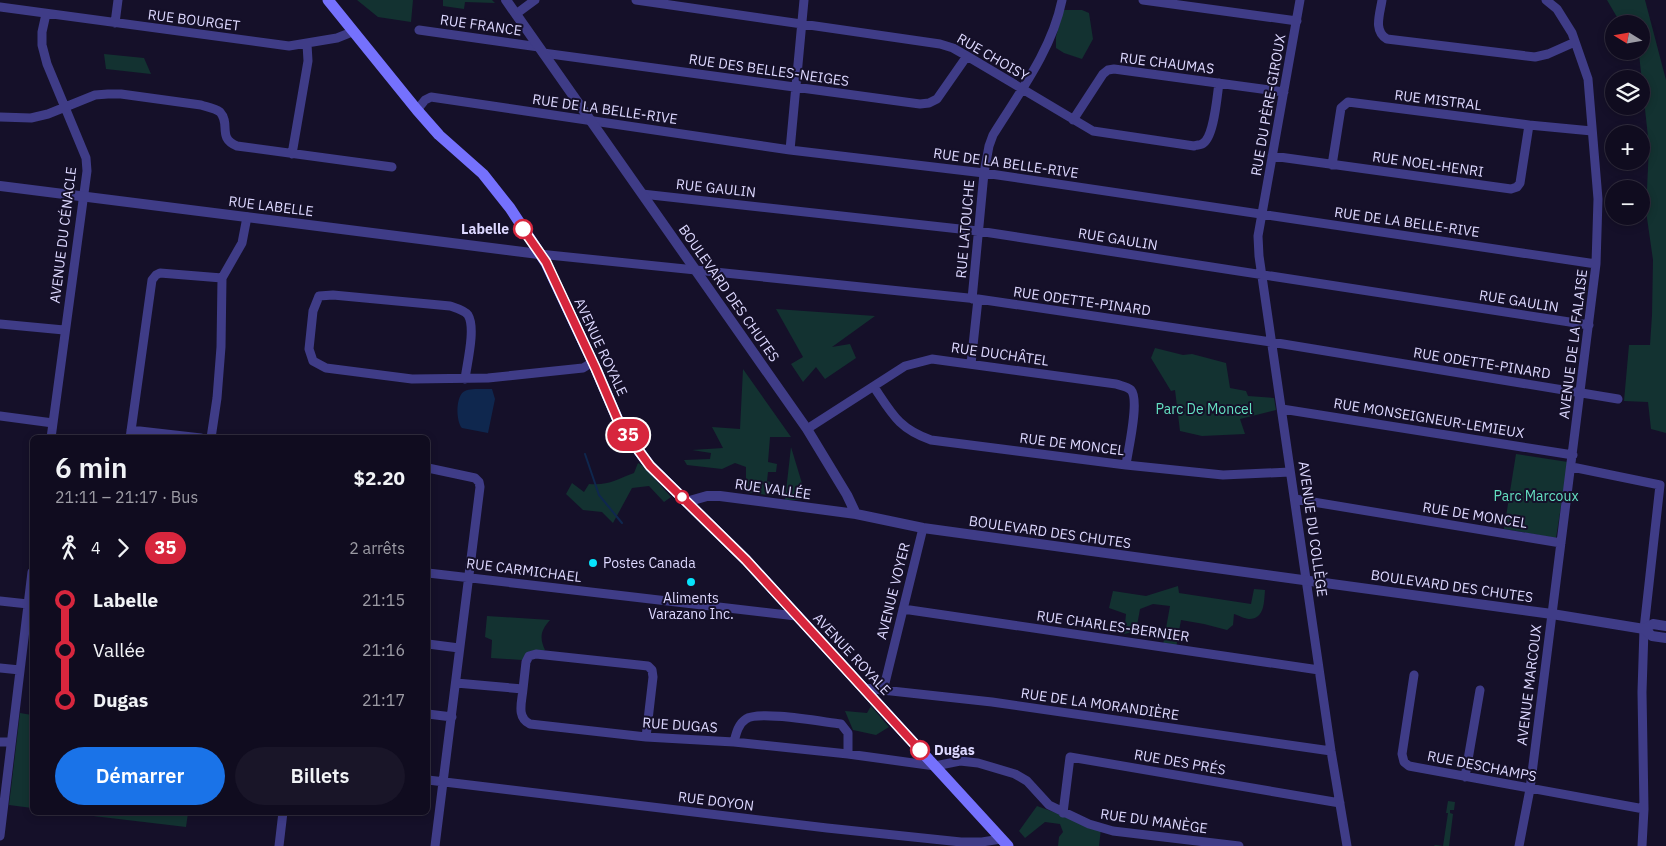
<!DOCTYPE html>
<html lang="fr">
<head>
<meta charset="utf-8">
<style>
	body { margin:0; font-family:"IBM Plex Sans",sans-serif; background:#191528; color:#f1f3f6; height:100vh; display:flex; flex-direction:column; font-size:19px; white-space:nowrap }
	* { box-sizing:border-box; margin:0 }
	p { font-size:16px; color:#9c9ba4 }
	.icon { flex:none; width:28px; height:28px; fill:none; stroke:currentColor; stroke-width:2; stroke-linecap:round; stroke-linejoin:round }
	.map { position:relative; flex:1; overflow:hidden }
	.panel { position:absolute; left:30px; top:435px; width:400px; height:380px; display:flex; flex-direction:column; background:#100c1f; border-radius:8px; box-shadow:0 2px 8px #0003,0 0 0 1px #302c3d }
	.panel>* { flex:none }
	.badge { padding:0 10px; border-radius:16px; font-size:18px; line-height:32px }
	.needle { width:32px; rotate:281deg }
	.tools { position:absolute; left:1605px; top:15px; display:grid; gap:10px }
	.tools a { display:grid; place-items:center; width:45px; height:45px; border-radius:50%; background:#100c1f; box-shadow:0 2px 8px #0003,0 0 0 1px #302c3d; font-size:25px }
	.map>.badge { position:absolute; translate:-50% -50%; box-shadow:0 0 0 2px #fff }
	.legs { display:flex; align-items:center; gap:8px; height:55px; padding:0 25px; font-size:16px }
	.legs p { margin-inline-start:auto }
	.head { display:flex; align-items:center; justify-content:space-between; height:85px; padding:0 25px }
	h1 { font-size:28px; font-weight:600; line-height:38px }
	.cta { display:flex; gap:10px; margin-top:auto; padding:10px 25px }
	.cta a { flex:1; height:58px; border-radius:30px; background:#1a73e8; color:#fff; font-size:20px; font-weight:600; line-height:58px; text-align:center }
	.cta a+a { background:#191528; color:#f1f3f6 }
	ul { padding:0 25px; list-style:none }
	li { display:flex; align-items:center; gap:18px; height:50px; font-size:19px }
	li i { display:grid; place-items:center; width:8px; height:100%; margin:0 6px; background:currentColor }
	li i::after { content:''; width:12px; height:12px; margin:-6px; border:4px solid; border-radius:50%; background:#100c1f }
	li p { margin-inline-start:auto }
	li:first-child i { background:linear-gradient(#0000 50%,currentColor 0) }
	li:last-child i { background:linear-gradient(currentColor 50%,#0000 0) }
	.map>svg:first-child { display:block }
	.green { fill:#133231 }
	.water { fill:#0f274e }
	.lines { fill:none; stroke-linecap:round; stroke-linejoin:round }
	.stream { stroke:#0f274e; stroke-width:2 }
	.minor { stroke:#3f3c87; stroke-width:9 }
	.tertiary { stroke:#3f3c87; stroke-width:10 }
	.secondary { stroke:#7571fd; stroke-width:11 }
	.line-1-casing { stroke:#fff; stroke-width:11 }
	.line-1 { stroke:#d7263d; stroke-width:8 }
	.stop-1-dot { fill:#fff; stroke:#d7263d; stroke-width:2.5 }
	.poi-dot { fill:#07e3fc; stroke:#151029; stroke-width:2 }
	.labels { text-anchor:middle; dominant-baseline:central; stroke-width:4; stroke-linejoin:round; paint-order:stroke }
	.street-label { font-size:14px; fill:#ddd8ff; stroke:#151029 }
	.stop-label { font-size:14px; font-weight:bold; fill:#ddd8ff; stroke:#151029; text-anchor:end }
	.park-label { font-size:14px; fill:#64dfc1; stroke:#151029 }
	.poi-label { font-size:14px; fill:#ddd8ff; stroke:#151029; text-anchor:start }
</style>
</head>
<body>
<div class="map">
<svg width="1666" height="846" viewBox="0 0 1666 846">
	<rect width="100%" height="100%" fill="#151029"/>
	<path class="green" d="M357 0H413L411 22 378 17Z
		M443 0H492L495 3 465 2 464 9 443 6Z
		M1607 0H1645L1666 80V433L1651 429 1648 402 1624 401 1629 345H1650L1652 315 1653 260 1646 211 1649 146 1639 54 1638 51H1641V24H1621Z
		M1063 10H1082L1089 13 1093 39 1082 59 1064 53 1056 48V37Z
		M104 54 144 58 151 74 106 69Z
		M776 309 875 316 832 347 850 344 856 358 825 379 816 367 803 382 791 364 803 357Z
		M1155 348 1183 355 1192 354 1226 363 1230 388 1246 391 1248 396 1274 398 1276 410 1240 419 1245 434 1202 436 1180 431 1175 390 1171 391 1151 358Z
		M743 369 791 437H770L768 462 777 464 776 472H768L767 481 773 483 774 496 746 492V467L735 463 722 469 687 465 684 460 710 459 711 453 692 450 723 448 712 427 740 429Z
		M791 447 807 500H785Z
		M1516 454 1568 462 1556 538 1504 529Z
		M638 463 643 466 671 497 664 502 649 486 632 488 613 523 602 512 583 510 566 494 572 483 584 492 589 484C608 486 617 479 634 473Z
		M1178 586 1179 593 1251 604 1254 589 1265 590C1264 601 1265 619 1249 619 1245 619 1238 615 1234 614L1233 625 1227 630 1204 624 1181 620 1176 648 1163 645 1170 606 1153 604 1140 609 1136 631 1124 634 1126 614 1109 608 1113 591 1146 596Z
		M487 616 550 620C541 630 539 637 545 650L522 660 491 658 492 640 485 637Z
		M871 706 889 727 876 735 853 730 845 711 867 713Z
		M20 713 32 715V808L9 805Z
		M1448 801 1455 802 1454 810H1450V813L1453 814 1449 846H1434L1435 845 1443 846 1448 813H1446Z
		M1037 806 1101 829 1099 846H1058L1059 837 1063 832 1060 824 1045 822 1025 838 1019 831Z
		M68 813H188L186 827Z"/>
	<path class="water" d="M481 389H492L495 399 488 433 462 428C456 422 455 395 465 391 469 389 476 389 481 389Z"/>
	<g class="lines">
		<path class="stream" d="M585 454 599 495 622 523"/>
		<path class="minor" d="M636 0 940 44 953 48 967 56 1093 131 1194 146C1195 145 1201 145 1202 144 1214 139 1217 96 1219 83
			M1143 0 1297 21
			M1300 0 1258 236 1259 256 1331 751 1347 846
			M1382 0C1380 14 1373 31 1387 39L1535 57 1548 54 1575 42
			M0 7 289 46 337 38 352 32
			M46 14 42 32V45L47 64 86 158 87 171 51 438
			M516 14 535 0
			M115 23 118 0
			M419 30 539 47
			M543 53 920 104 929 103 937 99 967 56
			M417 110 425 100 431 97 790 150 984 173 1596 264
			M0 117 31 118 48 114 95 95 108 94H121L201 105C207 107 215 108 220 112 231 124 217 138 237 146L392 167
			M1073 120 1103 74 1108 70 1114 69 1284 92
			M790 150 804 0
			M292 154 308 61 307 44
			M1272 156 1511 189 1517 187 1520 183 1529 125
			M1332 165 1341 108 1348 102 1529 125 1592 131
			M642 194 978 231 1589 325
			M539 254 978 299 1271 342 1618 399
			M972 299 984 173 989 146 993 135C1019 93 1052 50 1062 0
			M0 324 64 330
			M971 364 978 299
			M465 379C467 363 476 328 468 315 464 310 456 308 450 306L333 295 319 296 313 311 309 349 313 361 326 368 412 379 488 378 583 368 593 362
			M874 387C892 414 899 429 931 440L1126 465 1223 475 1290 472
			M1282 409 1573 455
			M0 416 53 423
			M807 429 905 366 932 359 1116 384C1121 386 1127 386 1131 390 1140 400 1128 450 1126 465
			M131 430 201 438
			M130 438 152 280 156 275 160 273 222 278
			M211 438 217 398 221 347 222 278 242 243 247 217
			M1572 467 1660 485 1644 629 1642 692 1644 809 1642 846
			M428 468 475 478 479 482 480 487 435 846
			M1295 499 1561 543
			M428 573 796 616
			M0 601 28 604
			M903 609 1319 670
			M428 644 459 648
			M0 668 20 670
			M1414 675 1402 754 1404 762 1409 766 1644 809
			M456 683 523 689C522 702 516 717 530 724L646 737 734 742 848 754 935 766 960 761 978 763 1015 774 1027 781 1049 805 1089 824 1113 831 1239 846
			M864 688 992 702 1331 751
			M523 689 526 662 529 656 536 654 648 666 652 670 653 677 646 737
			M883 691 923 528
			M428 714 452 717
			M0 742H11
			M734 742C736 734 738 724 746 719 759 710 823 722 841 724L848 733V754
			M1465 777 1480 690
			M428 780 827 828 961 842H982L1001 839
			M1063 813 1070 757 1340 803
			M0 836 32 572
			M279 846 283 812
			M1519 846 1530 789 1596 264 1598 199 1588 79 1572 33 1557 9 1546 0"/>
		<path class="tertiary" d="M506 0 807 429 847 495 856 514
			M0 186 539 254
			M686 502 707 496H720L856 514 923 528 1552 614 1644 629
			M1644 629 1652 636 1666 638
			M1644 629 1653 624 1666 626"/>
		<path class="secondary" d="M328 0 417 110 439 135 483 174 510 208 546 263 596 369 620 425 650 466 746 560 1008 846"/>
	</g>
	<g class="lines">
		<defs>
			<path id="line-1" d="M523 229 546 262 596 369 620 425 650 466 746 560 920 750"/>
		</defs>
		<use href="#line-1" class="line-1-casing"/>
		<use href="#line-1" class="line-1"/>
	</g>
	<g class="stop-1-dot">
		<circle cx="523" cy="229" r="9"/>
		<circle cx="682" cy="497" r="6"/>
		<circle cx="920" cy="750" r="9"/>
	</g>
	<g class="poi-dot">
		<circle cx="593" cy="563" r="5"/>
		<circle cx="691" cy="582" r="5"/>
	</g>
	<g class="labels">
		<g class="street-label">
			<text transform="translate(194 20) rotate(7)">RUE BOURGET</text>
			<text transform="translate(481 25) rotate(8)">RUE FRANCE</text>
			<text transform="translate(993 57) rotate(30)">RUE CHOISY</text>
			<text transform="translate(1167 63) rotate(7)">RUE CHAUMAS</text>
			<text transform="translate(769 70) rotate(8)">RUE DES BELLES-NEIGES</text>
			<text transform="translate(1438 100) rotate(7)">RUE MISTRAL</text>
			<text transform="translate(1268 105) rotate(-80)">RUE DU PÈRE-GIROUX</text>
			<text transform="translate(605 109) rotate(8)">RUE DE LA BELLE-RIVE</text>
			<text transform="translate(1006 163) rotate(8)">RUE DE LA BELLE-RIVE</text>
			<text transform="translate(1428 164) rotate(8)">RUE NOEL-HENRI</text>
			<text transform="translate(716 188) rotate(6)">RUE GAULIN</text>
			<text transform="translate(271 206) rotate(7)">RUE LABELLE</text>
			<text transform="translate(1407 222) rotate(8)">RUE DE LA BELLE-RIVE</text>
			<text transform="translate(965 229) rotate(-85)">RUE LATOUCHE</text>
			<text transform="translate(63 235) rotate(-83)">AVENUE DU CÉNACLE</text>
			<text transform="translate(1118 239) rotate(9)">RUE GAULIN</text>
			<text transform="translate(729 293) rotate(55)">BOULEVARD DES CHUTES</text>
			<text transform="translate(1082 301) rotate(8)">RUE ODETTE-PINARD</text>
			<text transform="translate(1519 301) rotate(9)">RUE GAULIN</text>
			<text transform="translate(1573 344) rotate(-83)">AVENUE DE LA FALAISE</text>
			<text transform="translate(601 347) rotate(65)">AVENUE ROYALE</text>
			<text transform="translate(1000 354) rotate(8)">RUE DUCHÂTEL</text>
			<text transform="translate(1482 363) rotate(9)">RUE ODETTE-PINARD</text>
			<text transform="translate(1429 418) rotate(9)">RUE MONSEIGNEUR-LEMIEUX</text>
			<text transform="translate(1072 444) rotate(7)">RUE DE MONCEL</text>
			<text transform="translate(773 489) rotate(8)">RUE VALLÉE</text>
			<text transform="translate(1475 515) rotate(9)">RUE DE MONCEL</text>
			<text transform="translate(1313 529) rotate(82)">AVENUE DU COLLÈGE</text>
			<text transform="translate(1050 532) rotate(8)">BOULEVARD DES CHUTES</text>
			<text transform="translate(524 570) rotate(7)">RUE CARMICHAEL</text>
			<text transform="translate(1452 586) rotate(8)">BOULEVARD DES CHUTES</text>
			<text transform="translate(893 591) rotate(-76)">AVENUE VOYER</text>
			<text transform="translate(1113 626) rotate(8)">RUE CHARLES-BERNIER</text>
			<text transform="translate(852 654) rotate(47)">AVENUE ROYALE</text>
			<text transform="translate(1529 685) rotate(-83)">AVENUE MARCOUX</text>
			<text transform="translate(1100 704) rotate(8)">RUE DE LA MORANDIÈRE</text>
			<text transform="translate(680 725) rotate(4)">RUE DUGAS</text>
			<text transform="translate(1180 762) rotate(10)">RUE DES PRÉS</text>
			<text transform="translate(1482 766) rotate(11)">RUE DESCHAMPS</text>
			<text transform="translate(716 801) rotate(7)">RUE DOYON</text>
			<text transform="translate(1154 821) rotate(8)">RUE DU MANÈGE</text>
		</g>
		<g class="stop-label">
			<text x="509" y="229">Labelle</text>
			<text x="934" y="750" text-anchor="start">Dugas</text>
		</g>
		<g class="park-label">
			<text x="1204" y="409">Parc De Moncel</text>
			<text x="1536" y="496">Parc Marcoux</text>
		</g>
		<g class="poi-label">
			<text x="603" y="563">Postes Canada</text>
			<text x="691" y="598" text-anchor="middle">Aliments<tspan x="691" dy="16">Varazano Inc.</tspan></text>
		</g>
	</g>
</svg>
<div class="tools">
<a><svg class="needle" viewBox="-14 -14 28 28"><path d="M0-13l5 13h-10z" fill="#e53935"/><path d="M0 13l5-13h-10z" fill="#9c9ba4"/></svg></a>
<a><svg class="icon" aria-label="layers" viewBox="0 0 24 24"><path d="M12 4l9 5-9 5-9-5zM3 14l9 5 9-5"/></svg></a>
<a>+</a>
<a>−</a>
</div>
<b class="badge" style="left:628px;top:435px;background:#d7263d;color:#fff">35</b>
<section class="panel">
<div class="head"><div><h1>6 min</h1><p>21:11 – 21:17 · Bus</p></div><b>$2.20</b></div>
<div class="legs"><svg class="icon" aria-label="walk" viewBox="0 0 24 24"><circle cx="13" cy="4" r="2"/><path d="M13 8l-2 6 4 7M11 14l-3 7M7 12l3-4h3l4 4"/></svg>4<svg class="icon" aria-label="forward" viewBox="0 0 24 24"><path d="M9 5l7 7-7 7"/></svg><b class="badge" style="background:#d7263d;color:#fff">35</b><p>2 arrêts</p></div>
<ul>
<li><i style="color:#d7263d"></i><b>Labelle</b><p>21:15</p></li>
<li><i style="color:#d7263d"></i><span>Vallée</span><p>21:16</p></li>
<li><i style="color:#d7263d"></i><b>Dugas</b><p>21:17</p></li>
</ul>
<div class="cta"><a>Démarrer</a><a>Billets</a></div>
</section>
</div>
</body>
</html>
